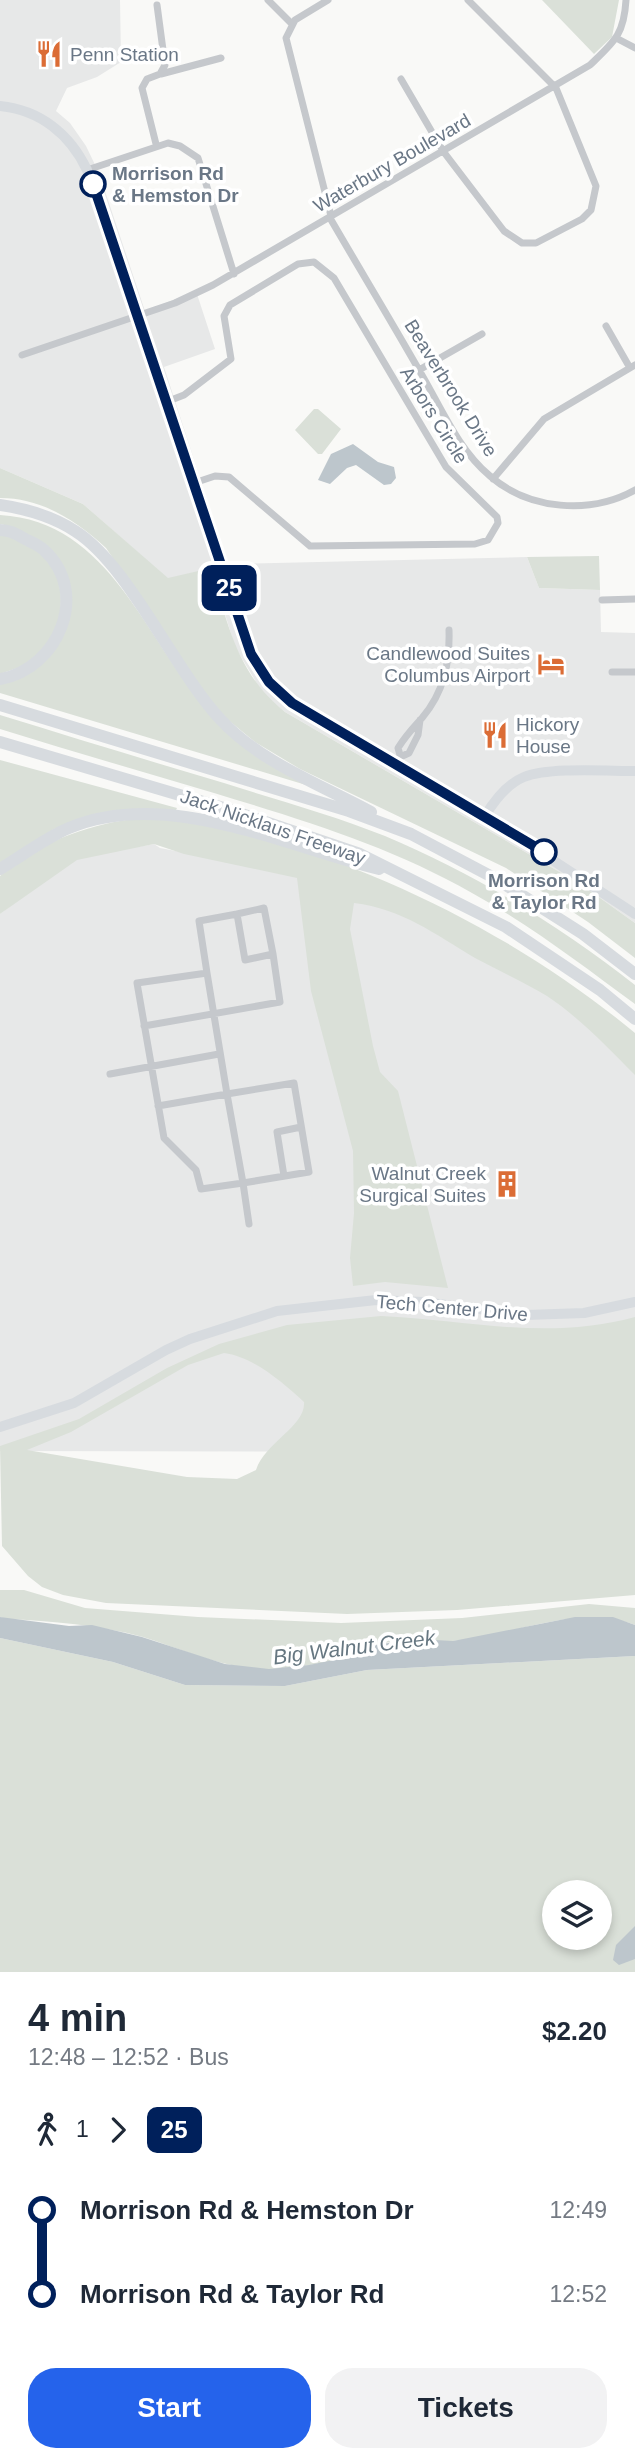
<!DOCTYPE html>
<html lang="en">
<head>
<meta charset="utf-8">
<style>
	body { margin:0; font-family:Helvetica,sans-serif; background:#f2f2f3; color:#1f2937; height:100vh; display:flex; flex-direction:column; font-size:26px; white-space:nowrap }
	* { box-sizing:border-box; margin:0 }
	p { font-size:23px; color:#747a83 }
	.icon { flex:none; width:38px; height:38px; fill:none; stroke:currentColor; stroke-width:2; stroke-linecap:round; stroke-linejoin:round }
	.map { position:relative; height:1972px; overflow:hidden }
	.side { display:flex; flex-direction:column; background:#fff; flex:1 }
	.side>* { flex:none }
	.badge { padding:0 14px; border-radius:10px; font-size:24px; line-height:46px }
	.buttons { position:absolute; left:542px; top:1880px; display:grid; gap:14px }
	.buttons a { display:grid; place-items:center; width:70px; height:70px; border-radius:50%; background:#fff; box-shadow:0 4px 10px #0003; font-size:35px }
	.map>.badge { position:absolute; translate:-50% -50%; box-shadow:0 0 0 4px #fff }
	.legs { display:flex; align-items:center; gap:10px; height:77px; padding:0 28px; font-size:23px }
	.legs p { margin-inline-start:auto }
	.summary { display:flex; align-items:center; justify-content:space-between; height:119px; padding:0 28px }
	h1 { font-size:38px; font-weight:800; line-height:52px }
	.primary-button { display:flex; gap:14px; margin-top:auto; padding:14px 28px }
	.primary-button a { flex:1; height:80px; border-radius:28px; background:#2563eb; color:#fff; font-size:28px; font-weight:800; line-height:80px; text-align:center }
	.primary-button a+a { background:#f2f2f3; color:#1f2937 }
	ul { padding:0 28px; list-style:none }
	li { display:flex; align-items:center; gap:24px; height:84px; font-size:26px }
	li i { display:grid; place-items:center; width:10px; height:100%; margin:0 9px; background:currentColor }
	li i::after { content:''; width:18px; height:18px; margin:-9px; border:5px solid; border-radius:50%; background:#fff }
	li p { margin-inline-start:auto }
	li:first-child i { background:linear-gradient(#0000 50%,currentColor 0) }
	li:last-child i { background:linear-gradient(currentColor 50%,#0000 0) }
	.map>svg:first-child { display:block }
	.built { fill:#e7e8e8 }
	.green { fill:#dae0d8; fill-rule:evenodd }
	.water { fill:#bdc6cc }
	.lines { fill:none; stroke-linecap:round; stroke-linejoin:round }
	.street { stroke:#c5c8cc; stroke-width:7 }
	.secondary { stroke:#d7dbdf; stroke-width:10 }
	.highway { stroke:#d7dbdf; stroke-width:12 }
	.line-1-casing { stroke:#fff; stroke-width:16 }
	.line-1 { stroke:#00205b; stroke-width:10 }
	.stop-1-dot { fill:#fff; stroke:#00205b; stroke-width:3.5 }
	.labels { text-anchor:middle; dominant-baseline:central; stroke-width:7; stroke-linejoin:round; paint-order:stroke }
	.poi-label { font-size:19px; fill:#6a7786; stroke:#fff; text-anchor:start }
	.street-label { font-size:19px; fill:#6a7786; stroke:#fff }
	.stop-label { font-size:19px; font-weight:bold; fill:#6a7786; stroke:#fff; text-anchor:start }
	.water-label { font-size:21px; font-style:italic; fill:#667781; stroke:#fff }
</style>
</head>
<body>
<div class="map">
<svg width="635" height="1972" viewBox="0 0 635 1972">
	<rect width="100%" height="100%" fill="#f9f9f7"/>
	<path class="built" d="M0 0H120L121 62 97 77 67 88 56 111 70 123 86 146 99 173 145 311 196 291 215 349 164 367 228 564 527 557 539 588 600 590 601 632 635 633V923L582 885 285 712 264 695 235 647 211 568 168 579 83 504 0 468Z
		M154 844 160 848 291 873 397 905 535 974 635 1056V1452L0 1451V914L74 858Z"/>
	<path class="green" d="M542 0H619L612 37 594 54Z
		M314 409H318L341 429 322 454H318L295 430Z
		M0 468 83 504 168 578 211 568C228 624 237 674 285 712L582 885 635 923V958L588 922 506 868 300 769 255 742 227 719 206 695 106 548C77 521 42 498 0 498Z
		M0 515C111 521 145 641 209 711 216 720 229 727 238 734 261 751 284 768 306 785L0 693V681L38 666 69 603C50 562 49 535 0 524Z
		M0 532C19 539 38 547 50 564 70 591 61 638 36 659 27 666 10 670 0 674Z
		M599 556 600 590 539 588 527 557Z
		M0 715C75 738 149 761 224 783 277 800 333 815 385 836 475 874 559 925 635 985V1004C582 965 530 925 472 893 392 847 303 820 214 793 143 772 71 751 0 729Z
		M0 760 177 808 176 810 54 829 0 863Z
		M132 819C149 820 168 818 185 821 345 848 511 930 635 1033V1075C607 1047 580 1018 547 996 524 982 499 971 475 958 435 934 402 909 354 903L350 929 373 1046 380 1072 398 1091 448 1288 385 1282 353 1286 350 1258 354 1213 353 1151 311 991 297 878 184 854 154 844 77 860 0 914V876C37 843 84 826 132 819Z
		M381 1316C469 1320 547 1341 635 1317V1595L457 1610 347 1614 106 1603 63 1595 42 1587 28 1576 2 1546 0 1446 79 1419 167 1368 219 1344 287 1325ZM224 1353C254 1357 283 1383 304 1402 306 1426 265 1442 256 1470L237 1479 187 1477 27 1450 71 1432 188 1365Z
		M0 1590H24L85 1608 198 1617 341 1623 462 1618 589 1604 635 1608V1625C576 1603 514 1636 453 1641 428 1643 404 1639 379 1644 368 1646 360 1654 350 1657 324 1663 297 1668 271 1669 225 1670 185 1650 143 1637 99 1625 52 1621 6 1619L0 1617Z
		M0 1638 113 1662 185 1685 285 1686 367 1670 635 1656V1972H0ZM555 1892H600V1937H555Z"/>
	<path class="water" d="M353 444 378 462 394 467 396 478 391 484 384 485 356 465 347 468 330 484 318 480 331 454Z
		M0 1617 69 1626 92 1625 142 1637 225 1664 269 1669 309 1665 353 1656 375 1645 416 1639 453 1641 575 1617H613L635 1625V1656L367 1670 285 1686 185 1685 113 1662 0 1638Z
		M635 1926V1959L619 1965 613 1960 616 1945Z"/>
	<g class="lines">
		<path class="street" d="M268 0 292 24
			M328 0 295 20 286 38 331 216
			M618 39 635 48
			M161 74 221 58
			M401 79 443 151 504 231 522 243H536L582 219 591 210 596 186 556 88 468 0
			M156 144 142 88 147 79 160 74 165 65 157 5
			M87 170 168 143 180 146 198 158 234 274
			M330 218C359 268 390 319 419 370 440 405 458 450 490 476 529 510 590 515 635 490
			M606 326 630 368
			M22 355 175 303 213 285 590 65C614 42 624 35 626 0
			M419 370 482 334
			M166 402 184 395 231 359 224 316 230 305 298 264 314 262 334 278 446 467 497 517 498 523 488 540 475 544 310 546 229 477 215 476 194 483
			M493 479 544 419 635 365
			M602 600 635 599
			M612 672H635
			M400 755 398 748C406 735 413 728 422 718 444 692 450 663 449 630
			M398 758 409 753 418 735 420 720
			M207 973 199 921 237 914
			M144 1026 280 1002 273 954 245 960 237 914 264 908 273 954
			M110 1074 219 1054
			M294 1083 309 1172 243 1183 227 1094Z
			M158 1106 227 1094 207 973 137 983 164 1138 196 1170 201 1189 243 1183 249 1224
			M284 1176 277 1132 301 1127"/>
		<path class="secondary" d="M0 106C40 110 70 134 87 170L251 654 269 682 292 703 485 816 635 914
			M485 816C494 801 507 784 524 777 549 767 606 771 635 771
			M0 1427 74 1403 166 1350 190 1339 277 1311 376 1300 423 1302 526 1315 584 1313 635 1302"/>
		<path class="highway" d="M0 505C27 509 52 516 75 531 129 565 174 670 221 720 260 762 321 785 371 812
			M0 530C10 530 16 534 25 539 31 542 39 545 44 550 91 593 58 669 0 679
			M0 705 349 811 411 834 498 880 583 934 635 974
			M0 742 227 809 360 854 506 927 600 990 635 1019
			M0 869C22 856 45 838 69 828 166 787 284 846 379 869"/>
	</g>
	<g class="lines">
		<defs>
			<path id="line-1" d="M93 184 251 654 269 682 292 703 544 852"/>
		</defs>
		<use href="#line-1" class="line-1-casing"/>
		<use href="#line-1" class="line-1"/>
	</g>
	<defs>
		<symbol id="restaurant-bare" viewBox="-9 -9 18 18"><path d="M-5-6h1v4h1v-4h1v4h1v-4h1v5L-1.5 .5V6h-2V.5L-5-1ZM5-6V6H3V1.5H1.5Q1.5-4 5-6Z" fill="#db6c35" stroke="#fff" stroke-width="2.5" paint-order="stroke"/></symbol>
		<symbol id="hotel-bare" viewBox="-9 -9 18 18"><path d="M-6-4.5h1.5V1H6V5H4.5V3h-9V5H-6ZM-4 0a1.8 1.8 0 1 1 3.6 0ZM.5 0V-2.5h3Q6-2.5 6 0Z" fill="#db6c35" stroke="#fff" stroke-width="2.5" paint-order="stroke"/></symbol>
		<symbol id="building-bare" viewBox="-9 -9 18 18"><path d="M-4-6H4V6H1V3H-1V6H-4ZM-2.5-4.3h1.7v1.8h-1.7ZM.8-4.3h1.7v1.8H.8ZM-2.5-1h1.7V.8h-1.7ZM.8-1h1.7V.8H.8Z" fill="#db6c35" stroke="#fff" stroke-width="2.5" paint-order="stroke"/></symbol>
	</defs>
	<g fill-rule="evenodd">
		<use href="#restaurant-bare" x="30" y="35" width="38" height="38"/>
		<use href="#hotel-bare" x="532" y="645" width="38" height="38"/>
		<use href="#restaurant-bare" x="476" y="716" width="38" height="38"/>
		<use href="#building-bare" x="488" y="1165" width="38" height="38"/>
	</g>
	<g class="stop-1-dot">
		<circle cx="93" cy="184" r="12"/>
		<circle cx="544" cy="852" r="12"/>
	</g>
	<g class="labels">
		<g class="poi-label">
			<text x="70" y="54">Penn Station</text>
			<text x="530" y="653" text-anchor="end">Candlewood Suites<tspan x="530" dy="22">Columbus Airport</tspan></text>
			<text x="516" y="724">Hickory<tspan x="516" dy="22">House</tspan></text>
			<text x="486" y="1173" text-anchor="end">Walnut Creek<tspan x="486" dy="22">Surgical Suites</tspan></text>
		</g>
		<g class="street-label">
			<text transform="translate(392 163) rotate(-30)">Waterbury Boulevard</text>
			<text transform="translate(451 388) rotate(58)">Beaverbrook Drive</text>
			<text transform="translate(434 415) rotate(58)">Arbors Circle</text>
			<text transform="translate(273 827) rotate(19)">Jack Nicklaus Freeway</text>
			<text transform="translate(452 1308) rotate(5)">Tech Center Drive</text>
		</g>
		<g class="stop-label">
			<text x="112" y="173">Morrison Rd<tspan x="112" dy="22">&amp; Hemston Dr</tspan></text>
			<text x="544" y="880" text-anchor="middle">Morrison Rd<tspan x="544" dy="22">&amp; Taylor Rd</tspan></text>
		</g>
		<g class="water-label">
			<text transform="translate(354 1647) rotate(-7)">Big Walnut Creek</text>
		</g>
	</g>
</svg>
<div class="buttons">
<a><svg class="icon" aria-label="layers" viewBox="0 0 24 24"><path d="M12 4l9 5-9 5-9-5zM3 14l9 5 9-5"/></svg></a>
</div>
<b class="badge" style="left:229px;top:588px;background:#00205b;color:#fff">25</b>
</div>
<section class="side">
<div class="summary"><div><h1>4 min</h1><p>12:48 – 12:52 · Bus</p></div><b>$2.20</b></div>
<div class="legs"><svg class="icon" aria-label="walk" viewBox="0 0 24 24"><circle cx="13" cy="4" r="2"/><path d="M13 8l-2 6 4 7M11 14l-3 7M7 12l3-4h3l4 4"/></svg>1<svg class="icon" aria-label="forward" viewBox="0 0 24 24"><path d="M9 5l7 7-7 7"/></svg><b class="badge" style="background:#00205b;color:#fff">25</b></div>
<ul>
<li><i style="color:#00205b"></i><b>Morrison Rd &amp; Hemston Dr</b><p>12:49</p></li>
<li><i style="color:#00205b"></i><b>Morrison Rd &amp; Taylor Rd</b><p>12:52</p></li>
</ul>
<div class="primary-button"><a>Start</a><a>Tickets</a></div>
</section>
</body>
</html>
